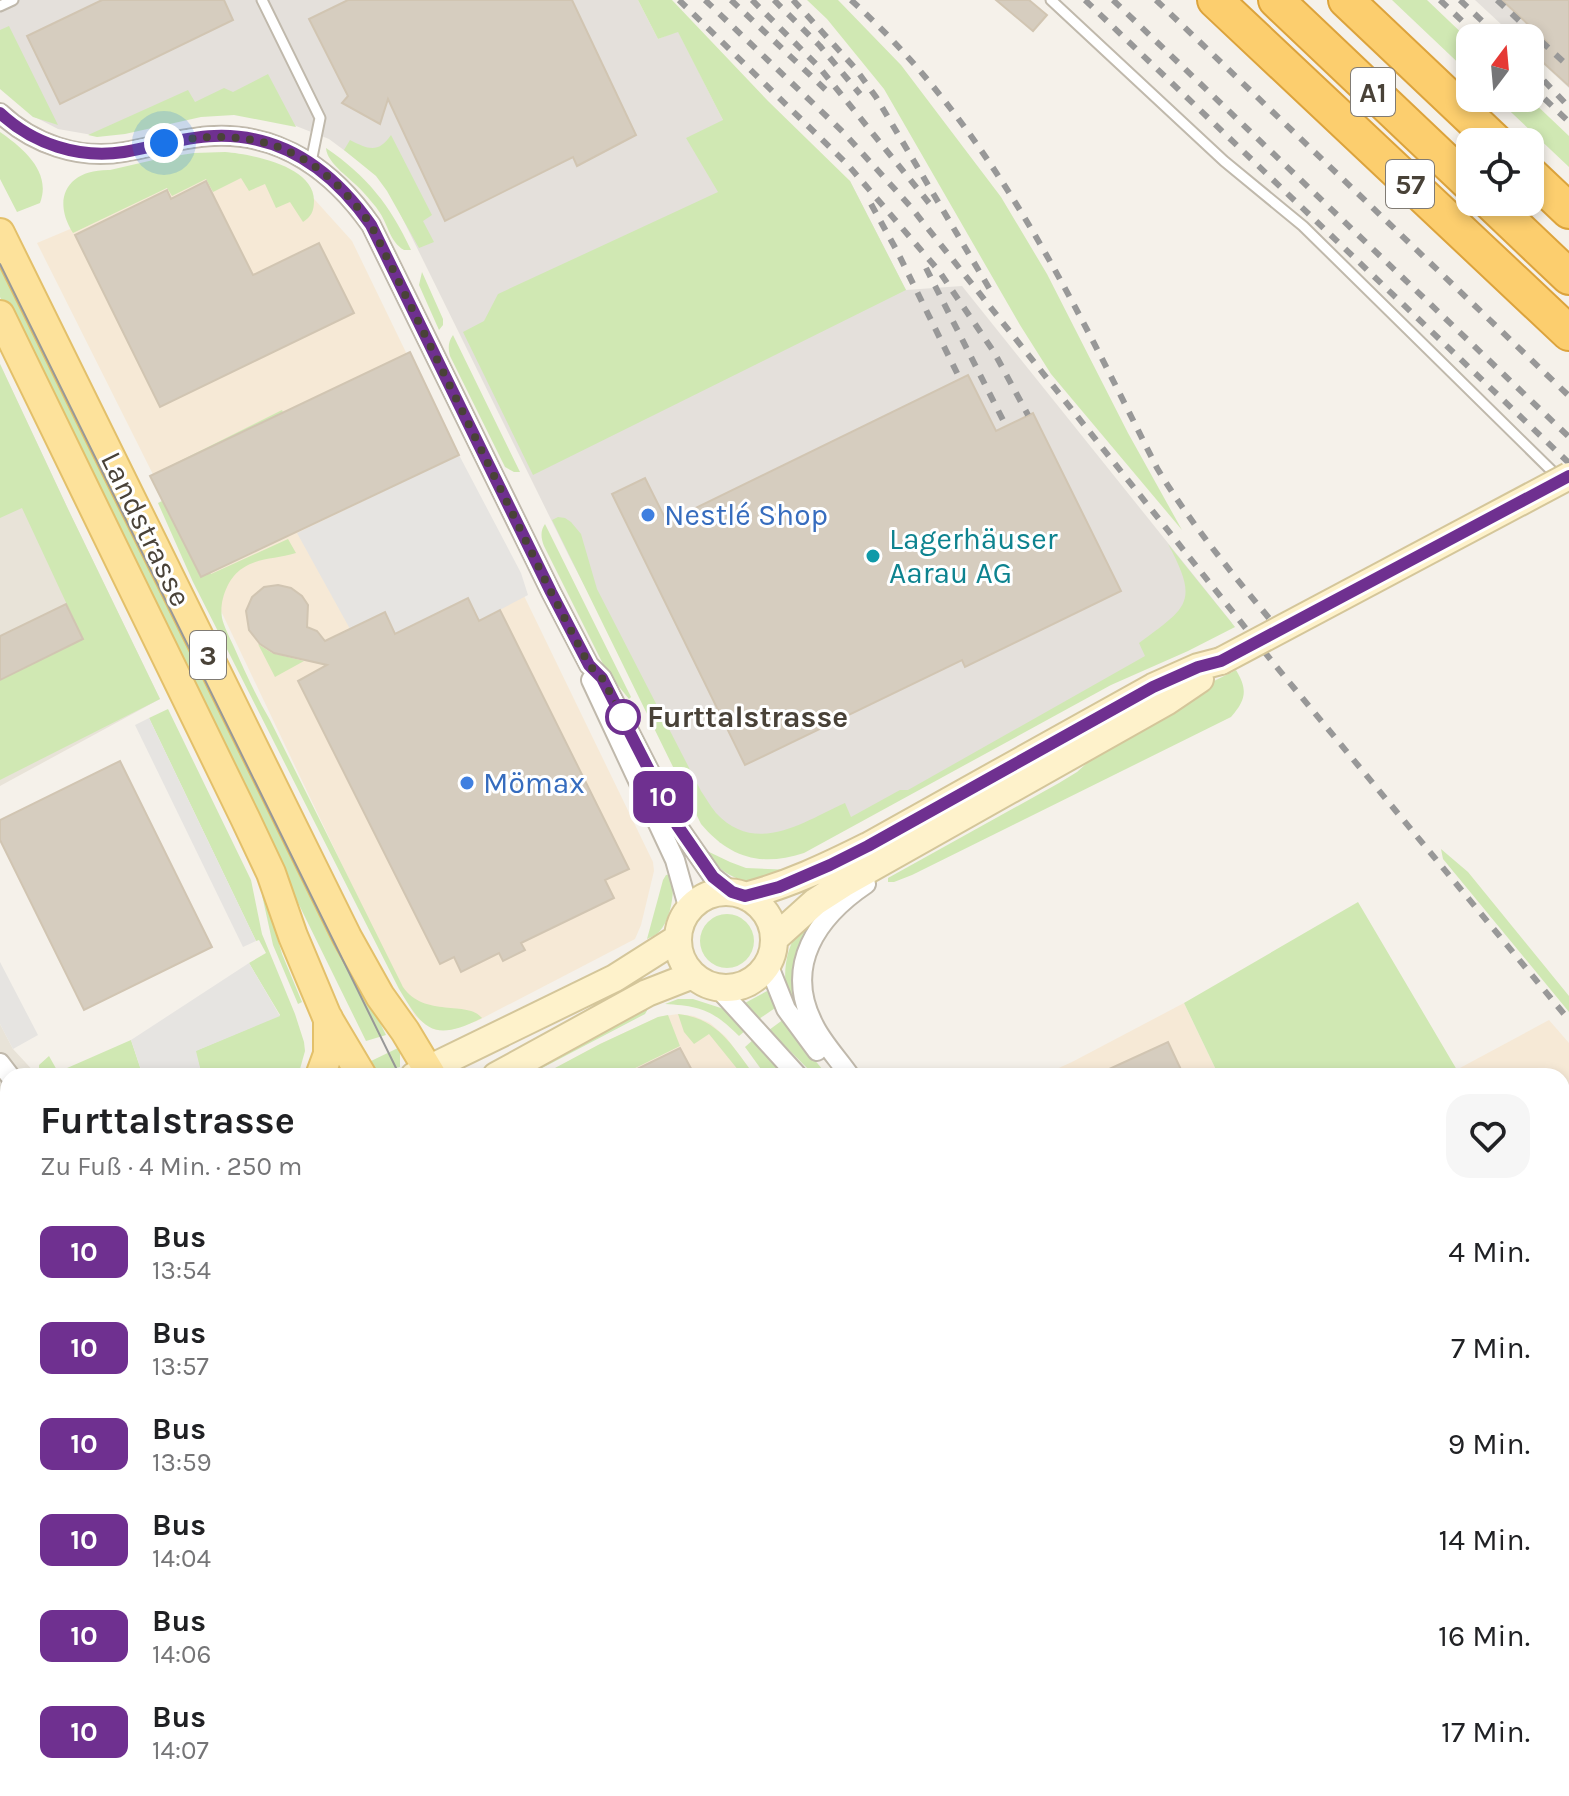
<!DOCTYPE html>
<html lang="de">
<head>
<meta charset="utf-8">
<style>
	body { margin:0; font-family:Karla,sans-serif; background:#f6f6f6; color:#202124; height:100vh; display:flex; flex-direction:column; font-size:30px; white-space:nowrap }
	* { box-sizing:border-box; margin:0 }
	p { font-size:26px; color:#757577 }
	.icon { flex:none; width:44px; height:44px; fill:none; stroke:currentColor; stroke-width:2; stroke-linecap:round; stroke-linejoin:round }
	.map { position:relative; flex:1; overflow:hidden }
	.panel { position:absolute; left:0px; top:1068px; width:1570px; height:728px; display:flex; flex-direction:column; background:#fff; border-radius:24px 24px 0 0; box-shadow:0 4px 12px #0003 }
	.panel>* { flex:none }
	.badge { padding:0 16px; border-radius:12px; font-size:28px; line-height:52px }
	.needle { width:52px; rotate:16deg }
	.controls { position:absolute; left:1456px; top:24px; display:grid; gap:16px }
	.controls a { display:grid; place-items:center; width:88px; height:88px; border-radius:16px; background:#fff; box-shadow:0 4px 12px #0003; font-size:40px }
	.you { position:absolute; width:40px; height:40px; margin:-20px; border:6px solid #fff; border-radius:50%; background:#1a73e8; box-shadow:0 0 0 12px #1a73e833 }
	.map>.badge { position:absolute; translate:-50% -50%; box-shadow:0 0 0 4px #fff }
	.round { display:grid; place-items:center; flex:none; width:84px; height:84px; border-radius:24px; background:#f6f6f6 }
	.headline { display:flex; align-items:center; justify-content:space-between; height:136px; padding:0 40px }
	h1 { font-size:38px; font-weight:700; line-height:60px }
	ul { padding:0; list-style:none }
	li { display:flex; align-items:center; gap:24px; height:96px; padding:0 40px }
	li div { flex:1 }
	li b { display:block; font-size:30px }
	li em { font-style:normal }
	li .badge { min-width:88px; font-weight:700; text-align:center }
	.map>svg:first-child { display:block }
	.residential { fill:#e8e3d8 }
	.commercial { fill:#f6e9d6 }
	.industrial { fill:#e4e0db }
	.green { fill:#d0e8b3 }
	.parking { fill:#e6e4e1 }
	.building { fill:#d6cdbf; stroke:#d1c5b2; stroke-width:2 }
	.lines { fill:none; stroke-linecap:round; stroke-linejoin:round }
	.service-casing { stroke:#c0b9ac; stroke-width:13 }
	.minor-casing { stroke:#c0b9ac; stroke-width:22 }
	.secondary-casing { stroke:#d4c69a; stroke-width:30 }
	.primary-casing { stroke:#e3c06a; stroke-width:32 }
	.motorway-casing { stroke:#dca33c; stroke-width:38 }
	.service { stroke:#fff; stroke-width:9 }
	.minor { stroke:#fff; stroke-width:18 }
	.secondary { stroke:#fef2cb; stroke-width:26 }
	.primary { stroke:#fde29b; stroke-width:28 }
	.motorway { stroke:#fcce6e; stroke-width:34 }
	.tram { stroke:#989898; stroke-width:2 }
	.rail { stroke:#989898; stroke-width:6; stroke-dasharray:10 10; stroke-linecap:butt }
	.secondary-bridge-casing { stroke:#d4c69a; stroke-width:30; stroke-linecap:butt }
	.secondary-bridge { stroke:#fef2cb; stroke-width:26 }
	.line-casing { stroke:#fff; stroke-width:18 }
	.line { stroke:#6f3090; stroke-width:12 }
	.walk { stroke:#494238; stroke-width:8; stroke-dasharray:0 14.4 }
	.shop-dot { fill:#3f7fe0; stroke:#fff; stroke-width:3 }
	.culture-dot { fill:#0f9aa8; stroke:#fff; stroke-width:3 }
	.stop-dot { fill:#fff; stroke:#6f3090; stroke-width:4 }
	.labels { text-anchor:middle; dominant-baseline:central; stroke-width:6; stroke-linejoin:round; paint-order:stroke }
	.shield { fill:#fff; stroke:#807b74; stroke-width:2 }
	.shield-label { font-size:28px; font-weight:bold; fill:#494238 }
	.shop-label { font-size:30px; fill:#366cbe; stroke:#fff; text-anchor:start }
	.street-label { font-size:30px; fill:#494238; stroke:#fff }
	.culture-label { font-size:30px; fill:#0d838f; stroke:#fff; text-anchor:start }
	.stop-label { font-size:30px; font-weight:bold; fill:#494238; stroke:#fff; text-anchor:start }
</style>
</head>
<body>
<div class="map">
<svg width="1569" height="1796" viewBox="0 0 1569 1796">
	<rect width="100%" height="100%" fill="#f5f1ea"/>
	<path class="residential" d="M0 364 68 509 160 699 0 786Z
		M0 1024 13 1049 38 1076H8V1788H713L717 1796H0Z"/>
	<path class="commercial" d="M234 160 306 190 352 241 653 862 654 871 641 925 635 939 477 1021 450 1030H436L425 1024 415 1016 410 1007 211 590 37 243Z
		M1184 1003 1219 1076H1041L1072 1062Z
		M678 1014 694 1016 710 1023 726 1037 755 1076H541L600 1044 658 1017Z
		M1549 1020 1569 1043V1796H1479L1474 1788H1562V1076H1445Z
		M817 1788H1390L1394 1796H821Z"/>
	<path class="industrial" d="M0 0H638L658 39 678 31 723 120 850 181 906 290 962 286 1232 623 1153 661 821 842 720 843 570 558 389 191 376 174 329 139 291 124 234 113 202 116 98 136 58 129 33 116 0 87Z
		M1475 0H1569V88L1530 52V38H1516Z"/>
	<path class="green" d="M638 0H672L768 101 850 181 906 290 533 475 463 332 484 321 498 294 718 192 686 138 723 120 678 32 658 39Z
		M807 0H838L901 65 1001 197 1047 274 1128 433 1182 530 1051 374 1020 325 884 89 827 19Z
		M1392 0H1427L1470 41V74Z
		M9 26 58 125 33 117 0 89V30Z
		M268 74 296 127 234 115 201 117 125 134 97 137 88 135 188 90 195 102 224 88 233 92Z
		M1496 98H1529L1569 136V167Z
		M0 132C23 148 52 172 40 203L17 212 0 179Z
		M391 135 432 215 423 221 434 242 419 248 387 191 376 176 344 150 350 140C368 149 378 154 391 135Z
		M326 148C367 176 390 205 411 250H404C390 242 388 225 380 213 375 205 369 199 363 192 352 179 327 164 326 148Z
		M225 152C251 154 315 166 314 201 314 211 311 217 303 222L290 202 276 208 265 184 249 191 241 178 213 192 206 179 172 196 167 188 73 233C51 198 68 169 110 170L162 158 194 153Z
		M0 248 386 1035 366 1041 0 297Z
		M422 272 443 319V325L439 330 419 285Z
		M453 335 520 472H514L505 467 450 356C448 348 448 342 453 335Z
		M0 364 68 509 160 699 0 780V680L83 639 22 508 0 518Z
		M282 410 288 424 202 558 211 574 288 539 296 553C277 559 260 557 243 568 228 577 219 601 222 618 224 627 230 638 234 647 245 672 256 696 270 720L403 987C424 1018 468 1000 482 1018 434 1042 424 1031 399 989L193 582 158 503 162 501 150 476Z
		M558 517 565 518 571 522 581 534 597 589 701 791C706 798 710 806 716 813 756 856 803 822 845 803L851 817 900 790H908L1145 656 1139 643C1187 607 1200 603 1168 544L1235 627 1188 651 1111 685 804 853C761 867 730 858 701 824L552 520Z
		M545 524 631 697 629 699 607 672 544 546C541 538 540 531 545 524Z
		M258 644 272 653 304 661 275 677Z
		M1236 670C1248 690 1246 700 1231 717L912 875 894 882H888V878L1059 783 1077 772 1097 754 1202 687Z
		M168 709 251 880 262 934 295 1014 304 1042 305 1051 300 1069 307 1073 304 1076H202L195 1051 280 1015 249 963 266 953 259 940 256 941 149 718Z
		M1441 849 1468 872 1569 996V1012L1443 859Z
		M707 851 730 862 746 868 792 870C782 873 771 879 760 881 737 884 717 869 704 852Z
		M671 874C676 889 671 920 659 932 656 935 651 937 647 939L663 880 666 875Z
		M262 882 282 954 302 1002 298 1004 273 945 262 895Z
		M1358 902 1457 1070 1445 1076H1219L1184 1003Z
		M820 909 805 933 799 950 795 995 788 998C782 977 785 946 801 928 806 921 814 915 820 909Z
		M700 941a27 27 0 1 1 54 0a27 27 0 1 1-54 0Z
		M767 991 778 1006 759 1019 745 1003Z
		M678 999H693L727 1010 746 1030 739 1036C713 1010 700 1006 665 1004Z
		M645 1009H648L645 1014 527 1076H511Z
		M678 1014C718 1018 733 1047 755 1076H743L709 1034 694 1044 684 1032Z
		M668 1015 680 1046 619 1076H540L600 1044 658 1017Z
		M784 1019 803 1046 828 1076H815L769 1030Z
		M754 1039 784 1076H766L745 1047Z
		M131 1040 143 1076H39V1065L49 1056 58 1072Z
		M400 1047V1067L377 1072 369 1062Z
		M8 1162V1455L0 1458V1165Z
		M8 1648V1788H146L131 1796H0V1654Z
		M229 1788H297L295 1796H213Z
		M316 1788H399L383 1796H318Z
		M567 1788H651L657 1794 653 1796H551Z
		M656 1788H713L717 1796H660Z"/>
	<path class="parking" d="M459 455 521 573 528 595 479 621 467 598 395 634 384 612 350 629 297 533Z
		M149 718 256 941 243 947 135 725Z
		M0 962 38 1035 13 1049 0 1024Z
		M249 963 280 1016 196 1051 202 1076H143L131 1040Z
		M1122 1788H1229L1233 1796H1125Z"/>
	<path class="building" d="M102 0H224L233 20 60 104 27 36Z
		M348 0H572L636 135 577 166 573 157 445 221 388 99 380 124 342 103 348 96 309 19Z
		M996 0H1029L1047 15 1033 31Z
		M1502 0H1569V86L1536 56 1548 43Z
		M206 181 253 275 319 243 354 313 160 407 75 235 167 190 171 199Z
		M410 352 459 455 201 577 150 476Z
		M968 375 996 431 1033 413 1121 591 965 667 962 660 745 765 612 494 645 478 667 522Z
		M278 585 291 588 302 596 308 605 307 627 317 631 325 641 385 612 395 634 468 598 479 621 500 610 629 869 605 880 614 898 521 943 525 950 503 961 499 953 461 972 454 957 440 964 298 681 327 665 274 653 260 644 249 630 246 611 252 597 264 587Z
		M66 604 83 639 0 680V636Z
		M120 761 212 947 84 1010 0 840V820Z
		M1168 1042 1184 1076H1094Z
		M680 1048 695 1076H623Z"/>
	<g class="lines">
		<defs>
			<path id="service" d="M262 0 320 118 311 162
				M1051 0 1224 161 1303 226 1558 477
				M0 6 13 0"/>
			<path id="minor" d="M0 113C33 144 79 160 124 152 154 147 183 137 214 136 282 133 334 172 371 225L551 592 589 665 602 678 677 825 713 877 732 892
				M591 680 675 860 689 910
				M768 964 786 1009 817 1051
				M717 987 798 1076
				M0 1063 10 1076
				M850 1076C839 1060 822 1042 814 1025 783 966 817 917 866 884
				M0 1104 8 1111
				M1096 1788 1099 1796
				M1416 1788 1421 1796
				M1458 1788 1463 1796
				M448 1796 450 1788"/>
			<path id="secondary" d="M678 940a48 48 0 1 1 96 0a48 48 0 1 1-96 0Z
				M745 896C788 885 828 866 868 846L1153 687 1198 667 1221 661
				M774 939 815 902 843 884 1166 702 1200 679
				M414 1076 615 978 678 938
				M496 1076 647 993 693 975"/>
			<path id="primary" d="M0 233 347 937 380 996 405 1031 432 1076
				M0 315 245 818 271 873 293 936 327 1017 362 1076
				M320 1076 328 1054V1018
				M738 1788 742 1796
				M781 1788 785 1796"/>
			<path id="motorway" d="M1215 0 1569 333
				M1276 0 1470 184
				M1346 0 1496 142
				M1530 174 1569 211
				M1490 202 1569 277"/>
		</defs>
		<use href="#service" class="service-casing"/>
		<use href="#minor" class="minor-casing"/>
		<use href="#secondary" class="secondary-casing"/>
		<use href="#primary" class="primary-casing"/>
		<use href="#motorway" class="motorway-casing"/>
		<use href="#service" class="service"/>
		<use href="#minor" class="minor"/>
		<use href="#secondary" class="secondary"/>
		<use href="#primary" class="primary"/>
		<use href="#motorway" class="motorway"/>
		<path class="tram" d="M0 264 400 1076
			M754 1788 758 1796"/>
		<path class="rail" d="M679 0 848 165 939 271 994 352 1028 415
			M705 0 844 133 910 206 1275 665 1569 1020
			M731 0 828 92
			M752 0 819 67 929 203
			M774 0 820 46 860 94
			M793 0 855 68 876 97 992 293
			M851 0C992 127 1073 301 1157 468 1192 526 1235 577 1278 629
			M1085 0 1569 463
			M1113 0 1569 437
			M1156 0 1569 396
			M1440 0 1480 38
			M1460 0 1500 38
			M1497 0 1569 67
			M1530 66 1569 107
			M1530 85 1569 122
			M871 204 897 251 960 379
			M926 268 1006 426"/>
		<defs>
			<path id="secondary-bridge" d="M1221 661 1569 476"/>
		</defs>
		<use href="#secondary-bridge" class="secondary-bridge-casing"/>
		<use href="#secondary-bridge" class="secondary-bridge"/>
	</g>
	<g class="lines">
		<defs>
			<path id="line" d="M0 113C33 144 79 159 124 152 154 147 183 137 214 136 283 133 333 171 371 225L551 592 589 665 602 678 677 825 713 877 732 892 745 896 779 887 830 865 868 846 1153 687 1198 667 1221 661 1569 476"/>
		</defs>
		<use href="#line" class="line-casing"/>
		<use href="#line" class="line"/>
		<path class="walk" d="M164 143C256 124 317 149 371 225L551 592 589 665 602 678 623 717"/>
	</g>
	<g class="shop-dot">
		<circle cx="648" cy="515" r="8"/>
		<circle cx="467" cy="783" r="8"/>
	</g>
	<circle class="culture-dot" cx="873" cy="556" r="8"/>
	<circle class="stop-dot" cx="623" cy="717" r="16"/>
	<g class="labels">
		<g class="shield">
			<rect x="1351" y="68" width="44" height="48" rx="6"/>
			<rect x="1386" y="160" width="48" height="48" rx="6"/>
			<rect x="190" y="631" width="36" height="48" rx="6"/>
		</g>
		<g class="shield-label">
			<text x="1373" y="92">A1</text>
			<text x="1410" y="184">57</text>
			<text x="208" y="655">3</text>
		</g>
		<g class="shop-label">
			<text x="664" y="515">Nestlé Shop</text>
			<text x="483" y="783">Mömax</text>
		</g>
		<g class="street-label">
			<text transform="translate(146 529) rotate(64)">Landstrasse</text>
		</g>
		<g class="culture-label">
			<text x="889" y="539">Lagerhäuser<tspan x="889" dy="34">Aarau AG</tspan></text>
		</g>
		<g class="stop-label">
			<text x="647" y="717">Furttalstrasse</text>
		</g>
	</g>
</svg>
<div class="controls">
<a><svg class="needle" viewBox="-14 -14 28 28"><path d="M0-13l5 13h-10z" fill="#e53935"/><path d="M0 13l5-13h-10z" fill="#757577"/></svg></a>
<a><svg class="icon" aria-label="locate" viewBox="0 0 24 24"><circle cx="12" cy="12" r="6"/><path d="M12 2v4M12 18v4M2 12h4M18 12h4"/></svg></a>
</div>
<div class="you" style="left:164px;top:143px"></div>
<b class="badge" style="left:663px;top:797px;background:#6f3090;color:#fff">10</b>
<section class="panel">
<div class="headline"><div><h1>Furttalstrasse</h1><p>Zu Fuß · 4 Min. · 250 m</p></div><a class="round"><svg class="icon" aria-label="heart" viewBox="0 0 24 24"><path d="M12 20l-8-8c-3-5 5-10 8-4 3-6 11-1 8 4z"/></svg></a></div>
<ul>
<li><span class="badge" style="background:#6f3090;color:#fff">10</span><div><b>Bus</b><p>13:54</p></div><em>4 Min.</em></li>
<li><span class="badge" style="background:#6f3090;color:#fff">10</span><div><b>Bus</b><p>13:57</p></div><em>7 Min.</em></li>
<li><span class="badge" style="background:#6f3090;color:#fff">10</span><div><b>Bus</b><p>13:59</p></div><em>9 Min.</em></li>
<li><span class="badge" style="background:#6f3090;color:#fff">10</span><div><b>Bus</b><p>14:04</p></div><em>14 Min.</em></li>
<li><span class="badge" style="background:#6f3090;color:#fff">10</span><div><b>Bus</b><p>14:06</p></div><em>16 Min.</em></li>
<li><span class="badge" style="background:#6f3090;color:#fff">10</span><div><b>Bus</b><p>14:07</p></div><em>17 Min.</em></li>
</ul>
</section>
</div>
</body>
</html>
